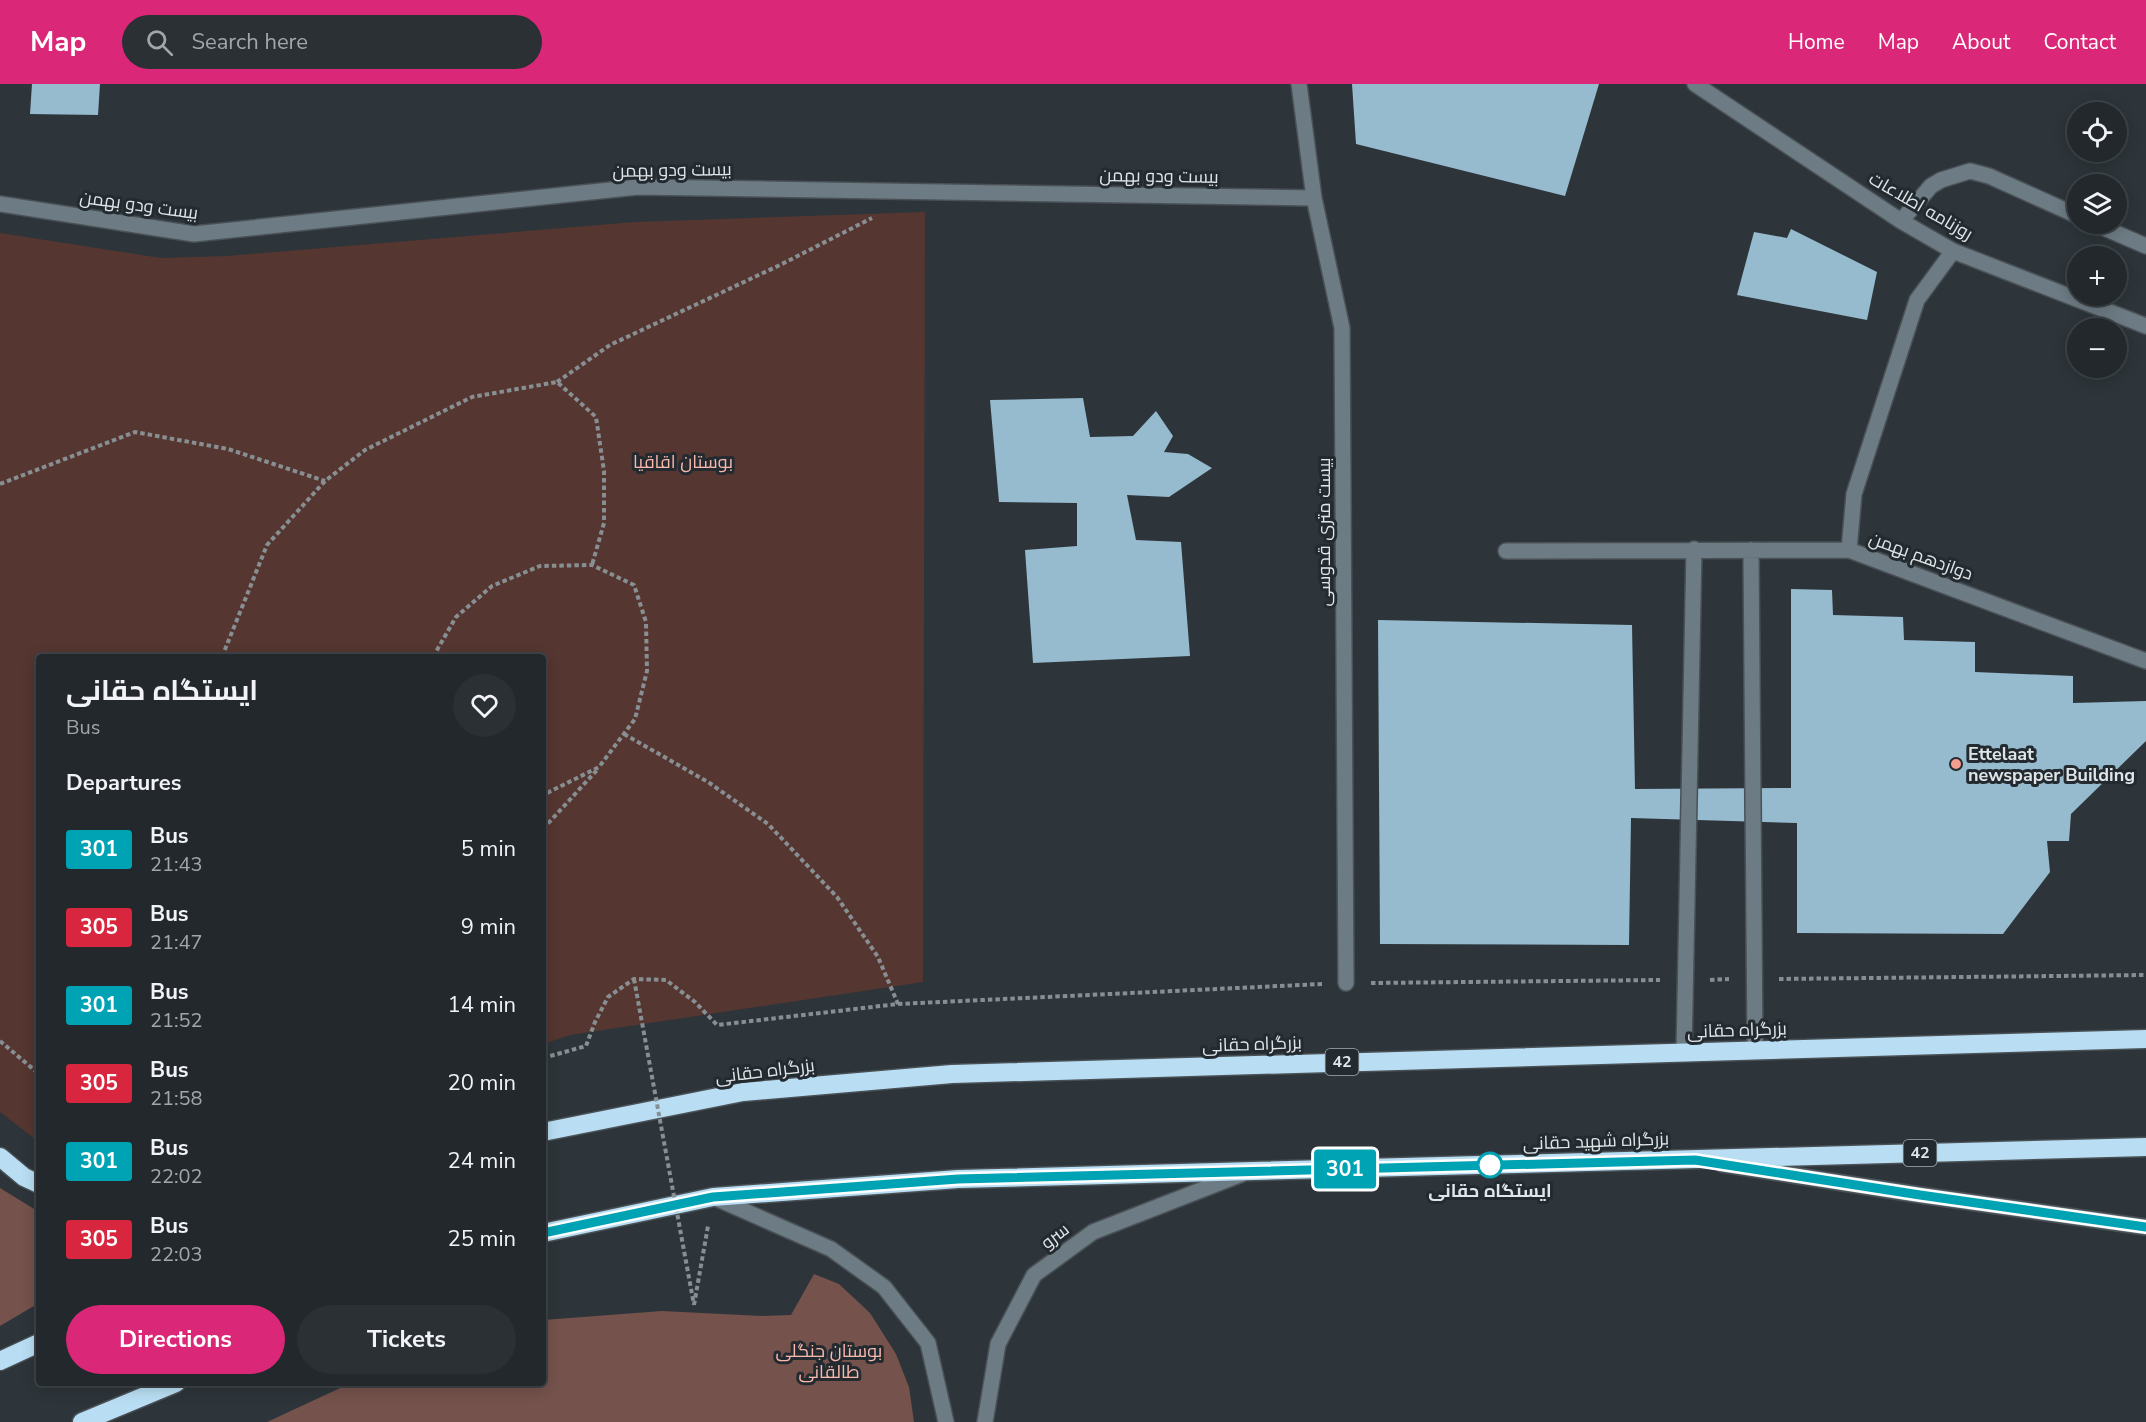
<!DOCTYPE html>
<html lang="en">
<head>
<meta charset="utf-8">
<style>
	body { margin:0; font-family:"Nunito Sans",Cairo,sans-serif; background:#2a3034; color:#f1f3f6; height:100vh; display:flex; flex-direction:column; font-size:22px; white-space:nowrap }
	* { box-sizing:border-box; margin:0 }
	p { font-size:20px; color:#a2a6a9 }
	.icon { flex:none; width:33px; height:33px; fill:none; stroke:currentColor; stroke-width:2; stroke-linecap:round; stroke-linejoin:round }
	.map { position:relative; flex:1; overflow:hidden }
	.side { position:absolute; left:36px; top:570px; width:510px; height:732px; display:flex; flex-direction:column; background:#22282c; border-radius:6px; box-shadow:0 3px 15px #0003,0 0 0 2px #3f4448 }
	.side>* { flex:none }
	.badge { padding:0 12px; border-radius:4px; font-size:21px; line-height:39px }
	.fabs { position:absolute; left:2067px; top:18px; display:grid; gap:12px }
	.fabs a { display:grid; place-items:center; width:60px; height:60px; border-radius:50%; background:#22282c; box-shadow:0 3px 15px #0003,0 0 0 2px #3f4448; font-size:30px }
	.map>.badge { position:absolute; translate:-50% -50%; box-shadow:0 0 0 3px #fff }
	h2 { padding:0 30px; font-size:22px; line-height:54px }
	.round { display:grid; place-items:center; flex:none; width:63px; height:63px; border-radius:32px; background:#2a3034 }
	.head { display:flex; align-items:center; justify-content:space-between; height:102px; padding:0 30px }
	h1 { font-size:28px; font-weight:700; line-height:45px }
	.button { display:flex; gap:12px; margin-top:auto; padding:12px 30px }
	.button a { flex:1; height:69px; border-radius:36px; background:#db2777; color:#fff; font-size:24px; font-weight:700; line-height:69px; text-align:center }
	.button a+a { background:#2a3034; color:#f1f3f6 }
	ul { padding:0; list-style:none }
	li { display:flex; align-items:center; gap:18px; height:78px; padding:0 30px }
	li div { flex:1 }
	li b { display:block; font-size:22px }
	li em { font-style:normal }
	li .badge { min-width:66px; font-weight:700; text-align:center }
	header { display:flex; align-items:center; gap:36px; box-sizing:border-box; height:84px; padding:0 30px; background:#db2777; color:#fff }
	header strong { font-size:28px }
	nav { display:flex; gap:33px; margin-inline-start:auto; font-size:21px }
	.search { width:420px; height:54px; background:#2a3034; display:flex; align-items:center; gap:15px; box-sizing:border-box; padding:0 21px; border-radius:33px; color:#a2a6a9; font-size:22px }
	.map>svg:first-child { display:block }
	.green { fill:#553631 }
	.forest { fill:#75524c }
	.building { fill:#96bace }
	.lines { fill:none; stroke-linecap:round; stroke-linejoin:round }
	.minor-casing { stroke:#495156; stroke-width:18 }
	.highway-casing { stroke:#495156; stroke-width:21 }
	.path { stroke:#888f93; stroke-width:4; stroke-dasharray:4.5 3; stroke-linecap:butt }
	.minor { stroke:#6d7b84; stroke-width:15 }
	.highway { stroke:#b9def3; stroke-width:18 }
	.path-bridge { stroke:#888f93; stroke-width:4; stroke-dasharray:4.5 3; stroke-linecap:butt }
	.line-casing { stroke:#fff; stroke-width:14 }
	.line { stroke:#00a3b4; stroke-width:9 }
	.poi-dot { fill:#f59d8e; stroke:#232b30; stroke-width:2 }
	.stop-dot { fill:#fff; stroke:#00a3b4; stroke-width:3 }
	.labels { text-anchor:middle; dominant-baseline:central; stroke-width:6; stroke-linejoin:round; paint-order:stroke }
	.shield { fill:#232b30; stroke:#a7adb1; stroke-width:1.5 }
	.shield-label { font-size:16px; font-weight:bold; fill:#dfe5e8 }
	.street-label { font-size:18px; fill:#dfe5e8; stroke:#232b30 }
	.park-label { font-size:18px; fill:#fbb9ad; stroke:#232b30 }
	.poi-label { font-size:18px; font-weight:bold; fill:#dfe5e8; stroke:#232b30; text-anchor:start }
	.stop-label { font-size:18px; font-weight:bold; fill:#dfe5e8; stroke:#232b30 }
</style>
</head>
<body>
<header>
<strong>Map</strong>
<div class="search"><svg class="icon" aria-label="search" viewBox="0 0 24 24"><circle cx="10" cy="10" r="6"/><path d="M15 15l6 6"/></svg>Search here</div>
<nav><a>Home</a><a>Map</a><a>About</a><a>Contact</a></nav>
</header>
<div class="map">
<svg width="2146" height="1338" viewBox="0 0 2146 1338">
	<rect width="100%" height="100%" fill="#2d353a"/>
	<path class="green" d="M925 128 923 898 570 951 543 960V573H39V1058L0 1028V149L161 174 227 172 635 138Z"/>
	<path class="forest" d="M0 1104 39 1128V1219L0 1242Z
		M814 1190 839 1200 870 1229 896 1270 909 1303 914 1338H267L351 1299H543V1236L662 1227 762 1232 791 1231Z"/>
	<path class="building" d="M32 0H100L98 31 30 30Z
		M1352 0H1599L1565 112 1356 60Z
		M1791 145 1877 188 1867 236 1737 211 1754 148 1787 154Z
		M1083 314 1090 353 1133 352 1156 327 1173 352 1164 368 1188 370 1212 384 1169 413 1127 411 1136 456 1181 458 1190 572 1033 579 1025 466 1077 462V419L999 418 990 316Z
		M1791 505 1832 506 1833 531 1903 533 1904 556 1975 558V588L2073 592V619L2146 617V657L2071 730 2069 757H2047L2050 788 2003 850 1797 849V739L1631 734 1629 861 1380 860 1378 536 1632 541 1635 705 1791 704Z"/>
	<g class="lines">
		<defs>
			<path id="minor" d="M1299 0 1314 114 1342 244 1346 899
				M1695 0 1901 137 1953 167 2146 242
				M0 120 194 150 638 103 1314 114
				M1901 137 1931 102 1941 96 1970 87 1989 92 2078 132
				M2095 140 2146 162
				M1953 167 1917 216 1854 410 1849 466 2146 577
				M1751 466 1755 966
				M1506 467 1849 466
				M1684 968 1694 465
				M1722 1080 1920 1111 2146 1143
				M713 1113 831 1165 884 1203 928 1259 946 1338
				M985 1338 998 1260 1034 1191 1093 1148 1242 1090"/>
			<path id="highway" d="M543 1048 743 1008 952 990 2146 955
				M0 1073 24 1093 39 1100
				M543 1149 713 1113 958 1095 2146 1063
				M0 1277 39 1259
				M82 1338 176 1299"/>
		</defs>
		<use href="#minor" class="minor-casing"/>
		<use href="#highway" class="highway-casing"/>
		<path class="path" d="M557 298 610 261 780 181 872 134
			M0 400 135 348 228 365 325 397
			M222 573 267 461 325 397 365 366 472 313 557 298 596 333 604 387V439L592 481
			M433 573 456 533 492 502 540 482 592 481 634 501 646 538 647 587 635 635 599 683 543 711
			M624 650 708 698 768 740 837 813 878 873 898 920
			M543 745 597 686
			M1779 895 2146 891
			M1710 896 1729 895
			M1371 899 1660 896
			M0 957 39 990
			M543 974 586 962 595 938 608 913 634 895 666 896 695 918 717 941 898 920 1322 900
			M694 1221 708 1142"/>
		<use href="#minor" class="minor"/>
		<use href="#highway" class="highway"/>
		<path class="path-bridge" d="M634 895 694 1221"/>
	</g>
	<g class="lines">
		<defs>
			<path id="line" d="M543 1149 713 1113 958 1095 1695 1076 1920 1111 2146 1143"/>
		</defs>
		<use href="#line" class="line-casing"/>
		<use href="#line" class="line"/>
	</g>
	<circle class="poi-dot" cx="1956" cy="680" r="6"/>
	<circle class="stop-dot" cx="1490" cy="1081" r="12"/>
	<g class="labels">
		<g class="shield">
			<rect x="1325.5" y="965" width="33" height="26" rx="4.5"/>
			<rect x="1903.5" y="1056" width="33" height="26" rx="4.5"/>
		</g>
		<g class="shield-label">
			<text x="1342" y="978">42</text>
			<text x="1920" y="1069">42</text>
		</g>
		<g class="street-label">
			<text transform="translate(672 86) rotate(-1)">بیست ودو بهمن</text>
			<text transform="translate(1159 92) rotate(1)">بیست ودو بهمن</text>
			<text transform="translate(139 121) rotate(8)">بیست ودو بهمن</text>
			<text transform="translate(1921 122) rotate(30)">روزنامه اطلاعات</text>
			<text transform="translate(1324 448) rotate(-90)">بیست متری قدوسی</text>
			<text transform="translate(1921 472) rotate(20)">دوازدهم بهمن</text>
			<text transform="translate(1737 946) rotate(-2)">بزرگراه حقانی</text>
			<text transform="translate(1252 960) rotate(-2)">بزرگراه حقانی</text>
			<text transform="translate(765 987) rotate(-7)">بزرگراه حقانی</text>
			<text transform="translate(1596 1057) rotate(-2)">بزرگراه شهید حقانی</text>
			<text transform="translate(1055 1152) rotate(-37)">سرو</text>
		</g>
		<g class="park-label">
			<text x="683" y="378">بوستان اقاقیا</text>
			<text x="829" y="1267">بوستان جنگلی<tspan x="829" dy="21">طالقانی</tspan></text>
		</g>
		<g class="poi-label">
			<text x="1968" y="670">Ettelaat<tspan x="1968" dy="21">newspaper Building</tspan></text>
		</g>
		<g class="stop-label">
			<text x="1490" y="1107">ایستگاه حقانی</text>
		</g>
	</g>
</svg>
<div class="fabs">
<a><svg class="icon" aria-label="locate" viewBox="0 0 24 24"><circle cx="12" cy="12" r="6"/><path d="M12 2v4M12 18v4M2 12h4M18 12h4"/></svg></a>
<a><svg class="icon" aria-label="layers" viewBox="0 0 24 24"><path d="M12 4l9 5-9 5-9-5zM3 14l9 5 9-5"/></svg></a>
<a>+</a>
<a>−</a>
</div>
<b class="badge" style="left:1345px;top:1085px;background:#00a3b4;color:#fff">301</b>
<section class="side">
<div class="head"><div><h1>ایستگاه حقانی</h1><p>Bus</p></div><a class="round"><svg class="icon" aria-label="heart" viewBox="0 0 24 24"><path d="M12 20l-8-8c-3-5 5-10 8-4 3-6 11-1 8 4z"/></svg></a></div>
<h2>Departures</h2>
<ul>
<li><span class="badge" style="background:#00a3b4;color:#fff">301</span><div><b>Bus</b><p>21:43</p></div><em>5 min</em></li>
<li><span class="badge" style="background:#d7263d;color:#fff">305</span><div><b>Bus</b><p>21:47</p></div><em>9 min</em></li>
<li><span class="badge" style="background:#00a3b4;color:#fff">301</span><div><b>Bus</b><p>21:52</p></div><em>14 min</em></li>
<li><span class="badge" style="background:#d7263d;color:#fff">305</span><div><b>Bus</b><p>21:58</p></div><em>20 min</em></li>
<li><span class="badge" style="background:#00a3b4;color:#fff">301</span><div><b>Bus</b><p>22:02</p></div><em>24 min</em></li>
<li><span class="badge" style="background:#d7263d;color:#fff">305</span><div><b>Bus</b><p>22:03</p></div><em>25 min</em></li>
</ul>
<div class="button"><a>Directions</a><a>Tickets</a></div>
</section>
</div>
</body>
</html>
